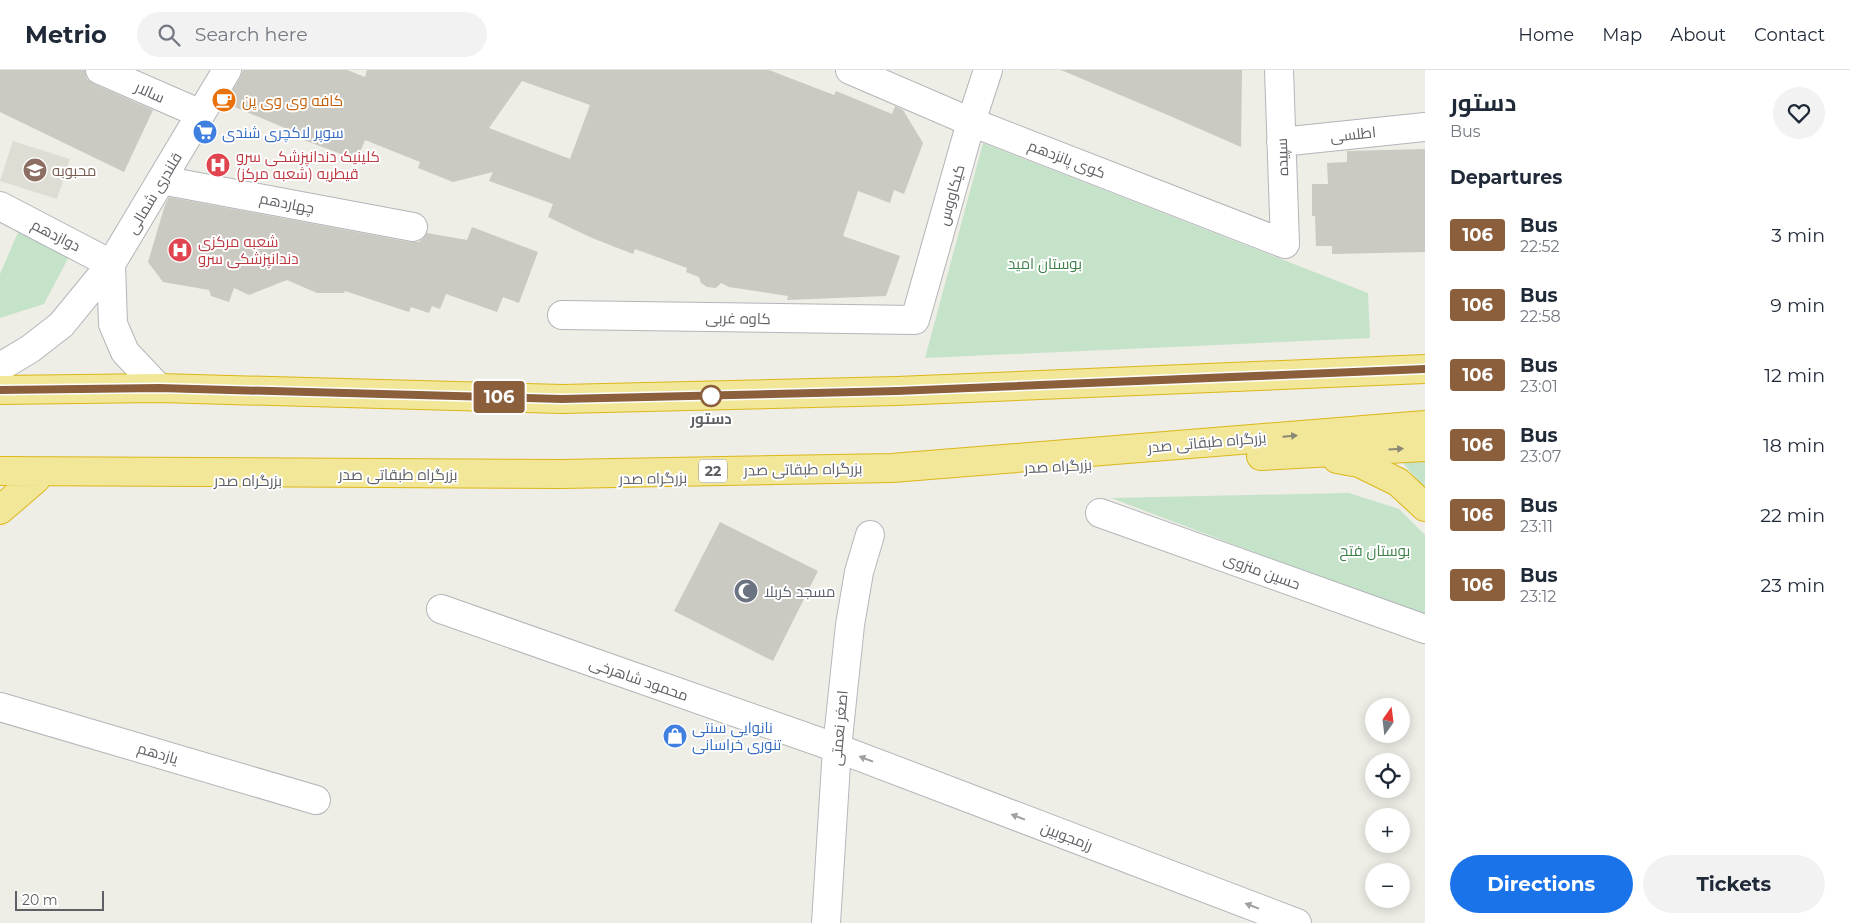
<!DOCTYPE html>
<html lang="en">
<head>
<meta charset="utf-8">
<style>
	body { margin:0; font-family:Montserrat,Cairo,sans-serif; background:#f2f2f3; color:#1f2937; height:100vh; display:flex; flex-direction:column; font-size:19px; white-space:nowrap }
	* { box-sizing:border-box; margin:0 }
	p { font-size:16px; color:#747a83 }
	.icon { flex:none; width:28px; height:28px; fill:none; stroke:currentColor; stroke-width:2; stroke-linecap:round; stroke-linejoin:round }
	.map { position:relative; flex:1; overflow:hidden }
	.side { display:flex; flex-direction:column; background:#fff; width:425px }
	.side>* { flex:none }
	.badge { padding:0 10px; border-radius:4px; font-size:18px; line-height:32px }
	.needle { width:32px; rotate:14deg }
	.fabs { position:absolute; left:1365px; top:628px; display:grid; gap:10px }
	.fabs a { display:grid; place-items:center; width:45px; height:45px; border-radius:50%; background:#fff; box-shadow:0 2px 12px #0003; font-size:25px }
	.scale { position:absolute; left:15px; bottom:12px; width:89px; box-sizing:border-box; padding-left:5px; border:2px solid #5e6065; border-top:0; font-size:14px; line-height:18px; white-space:nowrap; color:#5e6065; -webkit-text-stroke:4px #fff; paint-order:stroke }
	.map>.badge { position:absolute; translate:-50% -50%; box-shadow:0 0 0 2px #fff }
	h2 { padding:0 25px; font-size:19px; line-height:45px }
	.round { display:grid; place-items:center; flex:none; width:52px; height:52px; border-radius:26px; background:#f2f2f3 }
	.head { display:flex; align-items:center; justify-content:space-between; height:85px; padding:0 25px }
	h1 { font-size:24px; font-weight:700; line-height:38px }
	.action { display:flex; gap:10px; margin-top:auto; padding:10px 25px }
	.action a { flex:1; height:58px; border-radius:30px; background:#1a73e8; color:#fff; font-size:20px; font-weight:700; line-height:58px; text-align:center }
	.action a+a { background:#f2f2f3; color:#1f2937 }
	ul { padding:0; list-style:none }
	li { display:flex; align-items:center; gap:15px; height:70px; padding:0 25px }
	li div { flex:1 }
	li b { display:block; font-size:19px }
	li em { font-style:normal }
	li .badge { min-width:55px; font-weight:700; text-align:center }
	header { display:flex; align-items:center; gap:30px; box-sizing:border-box; height:70px; padding:0 25px; background:#fff; border-bottom:1px solid #e0e1e3 }
	header strong { font-size:24px }
	nav { display:flex; gap:28px; margin-inline-start:auto; font-size:18px }
	.search { width:350px; height:45px; background:#f2f2f3; display:flex; align-items:center; gap:12px; box-sizing:border-box; padding:0 18px; border-radius:28px; color:#747a83; font-size:19px }
	main { display:flex; flex:1; min-height:0 }
	.map>svg:first-child { display:block }
	.education { fill:#deddd4 }
	.green { fill:#c5e3c9 }
	.building { fill:#cac9c2; fill-rule:evenodd }
	.lines { fill:none; stroke-linecap:round; stroke-linejoin:round }
	.street-casing { stroke:#b3b5b9; stroke-width:30 }
	.secondary-casing { stroke:#b5b7bc; stroke-width:30 }
	.highway-casing { stroke:#dcb718; stroke-width:30 }
	.street { stroke:#fff; stroke-width:28 }
	.secondary { stroke:#fff; stroke-width:28 }
	.highway { stroke:#f2e699; stroke-width:28 }
	.oneway { fill:#8a8875 }
	.oneway2 { fill:#9ea0a3 }
	.line-casing { stroke:#fff; stroke-width:11 }
	.line { stroke:#8b5e3c; stroke-width:8 }
	.stop-dot { fill:#fff; stroke:#8b5e3c; stroke-width:2.5 }
	.labels { text-anchor:middle; dominant-baseline:central; stroke-width:4; stroke-linejoin:round; paint-order:stroke }
	.shield { fill:#fff; stroke:#8e9093; stroke-width:1 }
	.shield-label { font-size:14px; font-weight:bold; fill:#5e6065 }
	.street-label { font-size:15px; fill:#5e6065; stroke:#fff }
	.food-label { font-size:15px; fill:#c56008; stroke:#fff; text-anchor:start }
	.shop-label { font-size:15px; fill:#366cbe; stroke:#fff; text-anchor:start }
	.health-label { font-size:15px; fill:#be3a42; stroke:#fff; text-anchor:start }
	.education-label { font-size:15px; fill:#785e54; stroke:#fff; text-anchor:start }
	.park-label { font-size:15px; fill:#3f824a; stroke:#fff }
	.stop-label { font-size:15px; font-weight:bold; fill:#5e6065; stroke:#fff }
	.worship-label { font-size:15px; fill:#5b616d; stroke:#fff; text-anchor:start }
</style>
</head>
<body>
<header>
<strong>Metrio</strong>
<div class="search"><svg class="icon" aria-label="search" viewBox="0 0 24 24"><circle cx="10" cy="10" r="6"/><path d="M15 15l6 6"/></svg>Search here</div>
<nav><a>Home</a><a>Map</a><a>About</a><a>Contact</a></nav>
</header>
<main>
<div class="map">
<svg width="1425" height="853" viewBox="0 0 1425 853">
	<rect width="100%" height="100%" fill="#eeede6"/>
	<path class="education" d="M13 71 70 89 57 129 0 111Z"/>
	<path class="green" d="M983 73 1368 223 1370 268 925 288Z
		M22 153 73 179 44 234 0 248V204Z
		M1425 379V419L1403 393 1366 383Z
		M1349 423 1399 439 1425 465V547L1111 428Z"/>
	<path class="building" d="M0 0H85L87 9 94 14 153 40 124 102 0 42Z
		M243 0H347L365 7 367 0H769L834 25 836 21 892 44 895 36 903 40 923 73 904 124 894 120 890 133 858 121 843 166 900 186 886 226 787 230 788 226 729 217 721 213 716 218 707 217 701 213 699 207 686 202 687 198 635 179 633 184 592 168 548 147 553 134 489 111 493 102 453 112 418 98 420 92 365 70 357 90 301 69 299 64 230 35 232 21 240 8ZM522 11 590 35 570 89 489 58Z
		M1061 0H1242L1241 77 1170 46Z
		M1425 79V182L1332 184V176H1316L1315 146H1312V114H1328L1327 93 1347 92V81Z
		M169 127 410 172H419L424 167 427 163 467 170 472 157 538 182 519 233 503 227 497 242 446 224 440 239 432 236 429 243 411 237 409 242 345 221 344 223H317L287 210 249 225 234 218 229 232 211 226 209 220 163 212 148 192 165 135Z
		M720 452 818 501 773 591 674 541Z"/>
	<g class="lines">
		<defs>
			<path id="street" d="M100 0 201 44
				M850 0 971 52 1285 174 1279 0
				M1281 72 1425 57
				M161 110 413 157
				M0 136 111 194
				M111 194 113 254 125 282 159 318
				M562 245 915 250 971 52 988 0
				M0 297 30 279 61 255 111 194 227 0
				M1100 443 1425 559
				M441 539 837 678
				M0 637 316 730"/>
			<path id="secondary" d="M837 678 1297 853
				M826 853 837 678 850 555 859 502 870 465"/>
			<path id="highway" d="M0 320 159 318 562 329 897 321 1425 299
				M1261 386 1425 377
				M1337 389 1359 393 1398 412 1425 437
				M0 401 561 404 892 398 1425 355
				M0 440 36 409"/>
		</defs>
		<use href="#street" class="street-casing"/>
		<use href="#secondary" class="secondary-casing"/>
		<use href="#highway" class="highway-casing"/>
		<use href="#street" class="street"/>
		<use href="#secondary" class="secondary"/>
		<use href="#highway" class="highway"/>
	</g>
	<defs><path id="oneway-solid" d="M-6-.8H1V-3.2L6.5 0L1 3.2V.8H-6Z" transform="scale(1.25)"/></defs>
	<g class="oneway">
		<use href="#oneway-solid" transform="translate(1290 366) rotate(-5)"/>
		<use href="#oneway-solid" transform="translate(1396 379) rotate(-3)"/>
	</g>
	<g class="oneway2">
		<use href="#oneway-solid" transform="translate(866 689) rotate(-159)"/>
		<use href="#oneway-solid" transform="translate(1018 747) rotate(-159)"/>
		<use href="#oneway-solid" transform="translate(1252 836) rotate(-159)"/>
	</g>
	<g class="lines">
		<defs>
			<path id="line" d="M0 320 159 318 562 329 897 321 1425 299"/>
		</defs>
		<use href="#line" class="line-casing"/>
		<use href="#line" class="line"/>
	</g>
	<defs>
		<symbol id="cafe-disc" viewBox="-11 -11 22 22"><circle r="9.5" fill="#e8710a" stroke="#fff"/><path d="M-5.5-4.5H6V0H3Q3 3.5 0 3.5H-2.5Q-5.5 3.5-5.5 0ZM3-3.2v2h1.7v-2ZM-6 4.5H4V6H-6Z" fill="#fff"/></symbol>
		<symbol id="supermarket-disc" viewBox="-11 -11 22 22"><circle r="9.5" fill="#3f7fe0" stroke="#fff"/><path d="M-6-5.5h2.5l.6 2H6L4.5 2H-2.5L-4.4-4H-6ZM-1.5 3.2a1.3 1.3 0 1 0 .1 0ZM3 3.2a1.3 1.3 0 1 0 .1 0Z" fill="#fff"/></symbol>
		<symbol id="hospital-disc" viewBox="-11 -11 22 22"><circle r="9.5" fill="#e0444e" stroke="#fff"/><path d="M-5-5h3v3.5h4V-5h3V5h-3V1.5h-4V5h-3Z" fill="#fff"/></symbol>
		<symbol id="school-disc" viewBox="-11 -11 22 22"><circle r="9.5" fill="#8d6e63" stroke="#fff"/><path d="M0-5L7-2L0 1L-7-2ZM-4 1L0 2.5L4 1V4Q0 6-4 4Z" fill="#fff"/></symbol>
		<symbol id="mosque-disc" viewBox="-11 -11 22 22"><circle r="9.5" fill="#6b7280" stroke="#fff"/><path d="M3.5-4.9A6 6 0 1 0 3.5 4.9A5 5 0 1 1 3.5-4.9Z" fill="#fff"/></symbol>
		<symbol id="shop-disc" viewBox="-11 -11 22 22"><circle r="9.5" fill="#3f7fe0" stroke="#fff"/><path d="M-5-2.5h2.3a2.7 3.5 0 0 1 5.4 0H5L5.5 6h-11ZM-1.5-2.5h3a1.5 2.3 0 0 0-3 0Z" fill="#fff"/></symbol>
	</defs>
	<g fill-rule="evenodd">
		<use href="#cafe-disc" x="210" y="16" width="28" height="28"/>
		<use href="#supermarket-disc" x="191" y="48" width="28" height="28"/>
		<use href="#hospital-disc" x="204" y="81" width="28" height="28"/>
		<use href="#school-disc" x="21" y="86" width="28" height="28"/>
		<use href="#hospital-disc" x="166" y="166" width="28" height="28"/>
		<use href="#mosque-disc" x="732" y="507" width="28" height="28"/>
		<use href="#shop-disc" x="661" y="652" width="28" height="28"/>
	</g>
	<circle class="stop-dot" cx="711" cy="326" r="10"/>
	<g class="labels">
		<rect class="shield" x="699" y="389.5" width="28" height="23" rx="4"/>
		<g class="shield-label">
			<text x="713" y="401">22</text>
		</g>
		<g class="street-label">
			<text transform="translate(150 22) rotate(24)">سالار</text>
			<text transform="translate(1353 64) rotate(-6)">اطلسی</text>
			<text transform="translate(1282 87) rotate(-92)">سپیده</text>
			<text transform="translate(1067 89) rotate(21)">کوی پانزدهم</text>
			<text transform="translate(154 123) rotate(-59)">قلندری شمالی</text>
			<text transform="translate(951 125) rotate(-74)">کیکاووس</text>
			<text transform="translate(287 133) rotate(11)">چهاردهم</text>
			<text transform="translate(56 165) rotate(27)">دوازدهم</text>
			<text transform="translate(738 248) rotate(1)">کاوه غربی</text>
			<text transform="translate(1207 372) rotate(-5)">بزرگراه طبقاتی صدر</text>
			<text transform="translate(1058 396) rotate(-3)">بزرگراه صدر</text>
			<text transform="translate(803 399) rotate(-1)">بزرگراه طبقاتی صدر</text>
			<text x="398" y="404">بزرگراه طبقاتی صدر</text>
			<text transform="translate(653 408) rotate(-1)">بزرگراه صدر</text>
			<text x="248" y="410">بزرگراه صدر</text>
			<text transform="translate(1262 501) rotate(20)">حسین منزوی</text>
			<text transform="translate(639 609) rotate(19)">محمود شاهرخی</text>
			<text transform="translate(839 658) rotate(-85)">اصغر نعمتی</text>
			<text transform="translate(158 683) rotate(16)">یازدهم</text>
			<text transform="translate(1067 766) rotate(21)">رزمجوبین</text>
		</g>
		<g class="food-label">
			<text x="242" y="30">کافه وی وی یِن</text>
		</g>
		<g class="shop-label">
			<text x="222" y="62">سوپر لاکچری شندی</text>
			<text x="692" y="657">نانوایی سنتی<tspan x="692" dy="17">تنوری خراسانی</tspan></text>
		</g>
		<g class="health-label">
			<text x="236" y="86">کلینیک دندانپزشکی سرو<tspan x="236" dy="17">قیطریه (شعبه مرکز)</tspan></text>
			<text x="198" y="171">شعبه مرکزی<tspan x="198" dy="17">دندانپزشکی سرو</tspan></text>
		</g>
		<g class="education-label">
			<text x="52" y="100">محبوبه</text>
		</g>
		<g class="park-label">
			<text x="1045" y="193">بوستان امید</text>
			<text x="1375" y="480">بوستان فتح</text>
		</g>
		<g class="stop-label">
			<text x="711" y="348">دستور</text>
		</g>
		<g class="worship-label">
			<text x="764" y="521">مسجد کربلا</text>
		</g>
	</g>
</svg>
<div class="fabs">
<a><svg class="needle" viewBox="-14 -14 28 28"><path d="M0-13l5 13h-10z" fill="#e53935"/><path d="M0 13l5-13h-10z" fill="#747a83"/></svg></a>
<a><svg class="icon" aria-label="locate" viewBox="0 0 24 24"><circle cx="12" cy="12" r="6"/><path d="M12 2v4M12 18v4M2 12h4M18 12h4"/></svg></a>
<a>+</a>
<a>−</a>
</div>
<div class="scale">20 m</div>
<b class="badge" style="left:499px;top:327px;background:#8b5e3c;color:#fff">106</b>
</div>
<section class="side">
<div class="head"><div><h1>دستور</h1><p>Bus</p></div><a class="round"><svg class="icon" aria-label="heart" viewBox="0 0 24 24"><path d="M12 20l-8-8c-3-5 5-10 8-4 3-6 11-1 8 4z"/></svg></a></div>
<h2>Departures</h2>
<ul>
<li><span class="badge" style="background:#8b5e3c;color:#fff">106</span><div><b>Bus</b><p>22:52</p></div><em>3 min</em></li>
<li><span class="badge" style="background:#8b5e3c;color:#fff">106</span><div><b>Bus</b><p>22:58</p></div><em>9 min</em></li>
<li><span class="badge" style="background:#8b5e3c;color:#fff">106</span><div><b>Bus</b><p>23:01</p></div><em>12 min</em></li>
<li><span class="badge" style="background:#8b5e3c;color:#fff">106</span><div><b>Bus</b><p>23:07</p></div><em>18 min</em></li>
<li><span class="badge" style="background:#8b5e3c;color:#fff">106</span><div><b>Bus</b><p>23:11</p></div><em>22 min</em></li>
<li><span class="badge" style="background:#8b5e3c;color:#fff">106</span><div><b>Bus</b><p>23:12</p></div><em>23 min</em></li>
</ul>
<div class="action"><a>Directions</a><a>Tickets</a></div>
</section>
</main>
</body>
</html>
